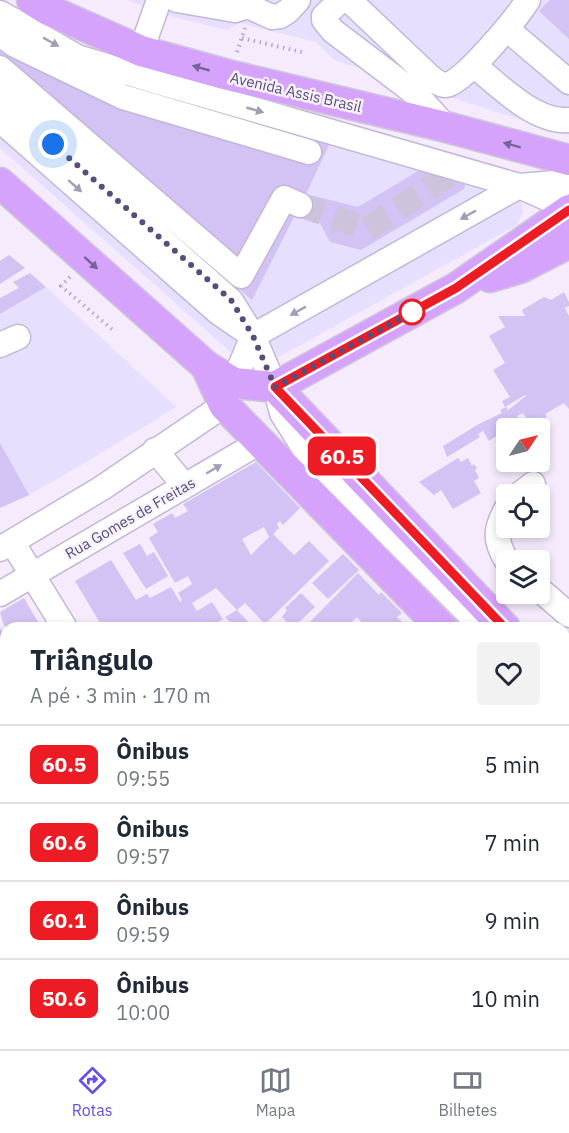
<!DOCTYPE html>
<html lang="pt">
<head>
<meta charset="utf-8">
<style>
	body { margin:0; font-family:"IBM Plex Sans",sans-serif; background:#f2f2f3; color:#1f2937; height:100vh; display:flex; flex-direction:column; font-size:22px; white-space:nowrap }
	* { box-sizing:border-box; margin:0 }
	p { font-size:20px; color:#747a83 }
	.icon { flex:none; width:33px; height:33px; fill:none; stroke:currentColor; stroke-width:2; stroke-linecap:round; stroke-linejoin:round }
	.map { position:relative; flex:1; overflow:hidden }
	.drawer { position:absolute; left:0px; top:622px; width:570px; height:428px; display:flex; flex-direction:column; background:#fff; border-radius:18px 18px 0 0; box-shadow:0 3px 9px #0003 }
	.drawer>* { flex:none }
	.badge { padding:0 12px; border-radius:9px; font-size:21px; line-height:39px }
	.needle { width:39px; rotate:55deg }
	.fabs { position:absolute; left:496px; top:418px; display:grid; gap:12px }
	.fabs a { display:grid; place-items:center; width:54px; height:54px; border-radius:6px; background:#fff; box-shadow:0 3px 9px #0003; font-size:30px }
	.you { position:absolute; width:30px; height:30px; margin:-15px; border:4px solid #fff; border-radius:50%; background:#1a73e8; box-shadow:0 0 0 9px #1a73e833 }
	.map>.badge { position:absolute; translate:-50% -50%; box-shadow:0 0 0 3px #fff }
	.round { display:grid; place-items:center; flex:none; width:63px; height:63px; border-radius:6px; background:#f2f2f3 }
	.head { display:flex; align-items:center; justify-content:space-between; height:102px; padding:0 30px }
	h1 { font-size:28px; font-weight:700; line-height:45px }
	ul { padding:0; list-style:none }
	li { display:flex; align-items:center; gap:18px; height:78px; padding:0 30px; border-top:2px solid #e0e1e3 }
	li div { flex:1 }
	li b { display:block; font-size:22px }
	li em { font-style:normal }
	li .badge { min-width:66px; font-weight:700; text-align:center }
	.tabs { display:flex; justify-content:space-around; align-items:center; height:84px; border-top:2px solid #e0e1e3; background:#fff; font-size:16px; color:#747a83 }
	.tabs a { display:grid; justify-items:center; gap:3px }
	.tabs .active { color:#674eea }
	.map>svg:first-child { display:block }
	.commercial { fill:#e6dffd }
	.education { fill:#e7faf2 }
	.building { fill:#d3c2f4; fill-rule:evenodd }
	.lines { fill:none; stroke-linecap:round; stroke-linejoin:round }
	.minor-tunnel { stroke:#cec3dc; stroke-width:24; stroke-dasharray:24 12; stroke-linecap:butt }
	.minor-casing { stroke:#c4b7d8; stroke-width:27 }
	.major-casing { stroke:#cec9d7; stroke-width:33 }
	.path { stroke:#b5a4da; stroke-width:4; stroke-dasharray:1.5 4.5; stroke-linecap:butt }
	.minor { stroke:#fff; stroke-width:24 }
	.major { stroke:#d6a3fc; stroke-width:30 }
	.oneway { fill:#a49db6 }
	.oneway2 { fill:#79629a }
	.line-casing { stroke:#fff; stroke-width:14 }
	.line { stroke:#ed1c24; stroke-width:9 }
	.walk { stroke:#5a4c7a; stroke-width:6; stroke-dasharray:0 10.8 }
	.stop-dot { fill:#fff; stroke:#ed1c24; stroke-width:3 }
	.labels { text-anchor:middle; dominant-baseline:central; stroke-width:5; stroke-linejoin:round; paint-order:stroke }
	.street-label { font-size:15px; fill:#5a4c7a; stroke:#f9f2ff }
</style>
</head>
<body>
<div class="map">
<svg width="569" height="1049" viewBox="0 0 569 1049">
	<rect width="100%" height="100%" fill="#f5ebfd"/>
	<path class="commercial" d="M127 0H569V135L334 60 316 42 240 23 227 30 169 16Z
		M0 5 116 65 519 186 523 212 517 225 266 364 232 353 0 148Z
		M46 287 176 407 86 462 29 495 0 508V314Z"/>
	<path class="education" d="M564 990 569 1005V1049H451L448 1044H564Z"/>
	<path class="building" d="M550 0H569V39L539 11Z
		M0 22 331 141 306 194 358 207 428 165 466 180 464 189 361 250 330 242 320 223 294 217 252 300 0 81Z
		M9 255 25 268 0 284V261Z
		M30 273 46 287 0 314V298L19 288 13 282Z
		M564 292 569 302V306L565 308 569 316V409L564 403 545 414 547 417 532 427 523 413 517 416 519 419 516 423 489 441 483 431 478 434 480 437 447 457 443 446 479 424 502 413 500 410 506 407 508 410 526 396 525 395 505 407 502 401 510 397 493 370 505 363 489 336 505 327 498 316H525L522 310 544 297 551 300Z
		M0 443 29 495 0 508Z
		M458 458 461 462 468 458 472 466 474 464 477 468 475 470 479 478 474 481 481 493 453 509 441 490 434 495 419 482Z
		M256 462 300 508 283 525 280 521 277 524 279 528 273 534 294 555 309 541 329 561 265 624 245 603 237 610 216 588 192 603 197 611 212 602 223 619 212 626 214 628H152L159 625 158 623 148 628H103L75 581 111 560 136 600 147 594 150 598 171 587 180 602 182 600 178 593 192 584 188 576 175 583 149 538 158 532 153 524 172 513 175 518 188 511 183 504ZM264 527 269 537 251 555 242 539Z
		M140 544 147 556 154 552 168 576 146 589 123 553Z
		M343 554 359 570 328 599 312 583Z
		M358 573 379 595 381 592 402 613 397 617 408 628H353L361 621 357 617 345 628H304Z
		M301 593 315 607 293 628 282 617 287 610 285 608Z
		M24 598 29 607 42 628H6L3 623 0 612Z
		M237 610 254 628H236L225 617Z
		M0 628 6 638V810L0 814V770L3 769 0 764Z
		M4 832 6 835V873L2 867 0 868V835Z
		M569 852V890L564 893V855Z
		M569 894V957L564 944V896Z
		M569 985V1004L564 987Z
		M564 1018 569 1027V1049H513L521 1044H564Z
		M115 1044H121L124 1049H107Z
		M159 1044H186L187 1046 182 1049H162Z
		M216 1044H280L281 1046 280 1049H208Z
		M376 1044H413L415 1047 411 1049H368Z
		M425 1044H446L437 1049H428Z
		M467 1044H484L487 1049H458Z"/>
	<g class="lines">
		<path class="minor-tunnel" d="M300 205 367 229 454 172"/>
		<defs>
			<path id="minor" d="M177 0 235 10 248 6 272 17 280 16 288 11 298 0
				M341 0 324 16V20L333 31 416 94 446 127
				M349 0 429 76C434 80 439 85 446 85 463 84 518 16 528 0
				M0 13 77 57 155 81 519 186 569 208
				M507 29 569 82
				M0 34 15 45 123 97 309 152
				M141 51 159 0
				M474 65C498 85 535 123 569 120
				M0 68 241 276 284 198 300 205
				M0 96 231 301 253 336 519 186 569 182
				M0 120 218 312 253 336 275 387 282 413 304 448 483 628
				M0 345 18 337
				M155 450 179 479 178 490
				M519 495 533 484
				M507 508C495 529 494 540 507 561
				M12 542 65 628
				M0 549 102 488 224 405 253 336
				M540 590 569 615
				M0 594 260 442
				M564 710 569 715
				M0 945 6 955
				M316 1044 319 1049
				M38 1049 47 1044"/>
			<path id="major" d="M32 0 46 9 141 51 228 75 446 127 569 160
				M0 183 206 366 234 383 275 387
				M490 277 520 268 569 243
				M206 366 224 405 442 628
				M275 387 456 288 569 210
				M275 387 505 628
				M564 691 569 696
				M564 759 569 766"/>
		</defs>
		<use href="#minor" class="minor-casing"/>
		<use href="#major" class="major-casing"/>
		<path class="path" d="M242 38 306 53
			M237 52 245 28
			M70 277 61 286 113 330"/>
		<use href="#minor" class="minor"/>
		<use href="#major" class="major"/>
	</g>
	<defs><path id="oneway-solid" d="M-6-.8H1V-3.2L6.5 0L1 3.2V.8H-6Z" transform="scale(1.5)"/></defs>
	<g class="oneway">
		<use href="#oneway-solid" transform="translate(51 42) rotate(29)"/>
		<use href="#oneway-solid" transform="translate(255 110) rotate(16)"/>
		<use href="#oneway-solid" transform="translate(75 186) rotate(41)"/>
		<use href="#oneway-solid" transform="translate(468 215) rotate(151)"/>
		<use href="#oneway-solid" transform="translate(298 311) rotate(151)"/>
		<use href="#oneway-solid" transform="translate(214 469) rotate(-30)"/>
	</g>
	<g class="oneway2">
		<use href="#oneway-solid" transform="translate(201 68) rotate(-164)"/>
		<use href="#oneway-solid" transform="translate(512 145) rotate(-165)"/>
		<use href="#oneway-solid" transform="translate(91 263) rotate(42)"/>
	</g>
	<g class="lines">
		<defs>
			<path id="line" d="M505 628 275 387 456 288 569 210"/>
		</defs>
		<use href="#line" class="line-casing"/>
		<use href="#line" class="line"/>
		<path class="walk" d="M53 144 231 300 253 336 275 387 416 310 412 312"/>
	</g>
	<circle class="stop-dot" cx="412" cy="312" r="12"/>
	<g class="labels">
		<g class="street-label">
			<text transform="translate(296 92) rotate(13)">Avenida Assis Brasil</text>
			<text transform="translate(130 518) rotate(-30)">Rua Gomes de Freitas</text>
		</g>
	</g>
</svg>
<div class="fabs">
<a><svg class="needle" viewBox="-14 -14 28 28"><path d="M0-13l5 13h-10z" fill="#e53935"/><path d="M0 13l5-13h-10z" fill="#747a83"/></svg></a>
<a><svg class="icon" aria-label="locate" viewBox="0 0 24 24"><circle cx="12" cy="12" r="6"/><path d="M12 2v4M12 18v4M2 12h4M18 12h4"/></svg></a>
<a><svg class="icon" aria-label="layers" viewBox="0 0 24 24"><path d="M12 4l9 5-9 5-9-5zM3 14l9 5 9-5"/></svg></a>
</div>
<div class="you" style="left:53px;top:144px"></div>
<b class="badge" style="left:342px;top:456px;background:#ed1c24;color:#fff">60.5</b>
<section class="drawer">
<div class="head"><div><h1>Triângulo</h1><p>A pé · 3 min · 170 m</p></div><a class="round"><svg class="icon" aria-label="heart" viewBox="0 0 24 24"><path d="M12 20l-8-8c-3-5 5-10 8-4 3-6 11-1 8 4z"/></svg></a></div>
<ul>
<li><span class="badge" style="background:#ed1c24;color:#fff">60.5</span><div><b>Ônibus</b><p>09:55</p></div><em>5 min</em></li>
<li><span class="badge" style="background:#ed1c24;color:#fff">60.6</span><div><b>Ônibus</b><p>09:57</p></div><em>7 min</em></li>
<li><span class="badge" style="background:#ed1c24;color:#fff">60.1</span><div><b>Ônibus</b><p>09:59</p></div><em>9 min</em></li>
<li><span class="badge" style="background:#ed1c24;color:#fff">50.6</span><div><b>Ônibus</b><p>10:00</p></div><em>10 min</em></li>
</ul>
</section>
</div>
<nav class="tabs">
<a class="active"><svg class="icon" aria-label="directions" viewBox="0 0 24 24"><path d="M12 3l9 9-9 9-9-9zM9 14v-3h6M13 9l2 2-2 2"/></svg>Rotas</a>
<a><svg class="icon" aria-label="map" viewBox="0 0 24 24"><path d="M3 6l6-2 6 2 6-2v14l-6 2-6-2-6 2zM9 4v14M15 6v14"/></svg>Mapa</a>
<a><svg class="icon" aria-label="tickets" viewBox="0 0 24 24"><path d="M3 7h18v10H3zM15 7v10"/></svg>Bilhetes</a>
</nav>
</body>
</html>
